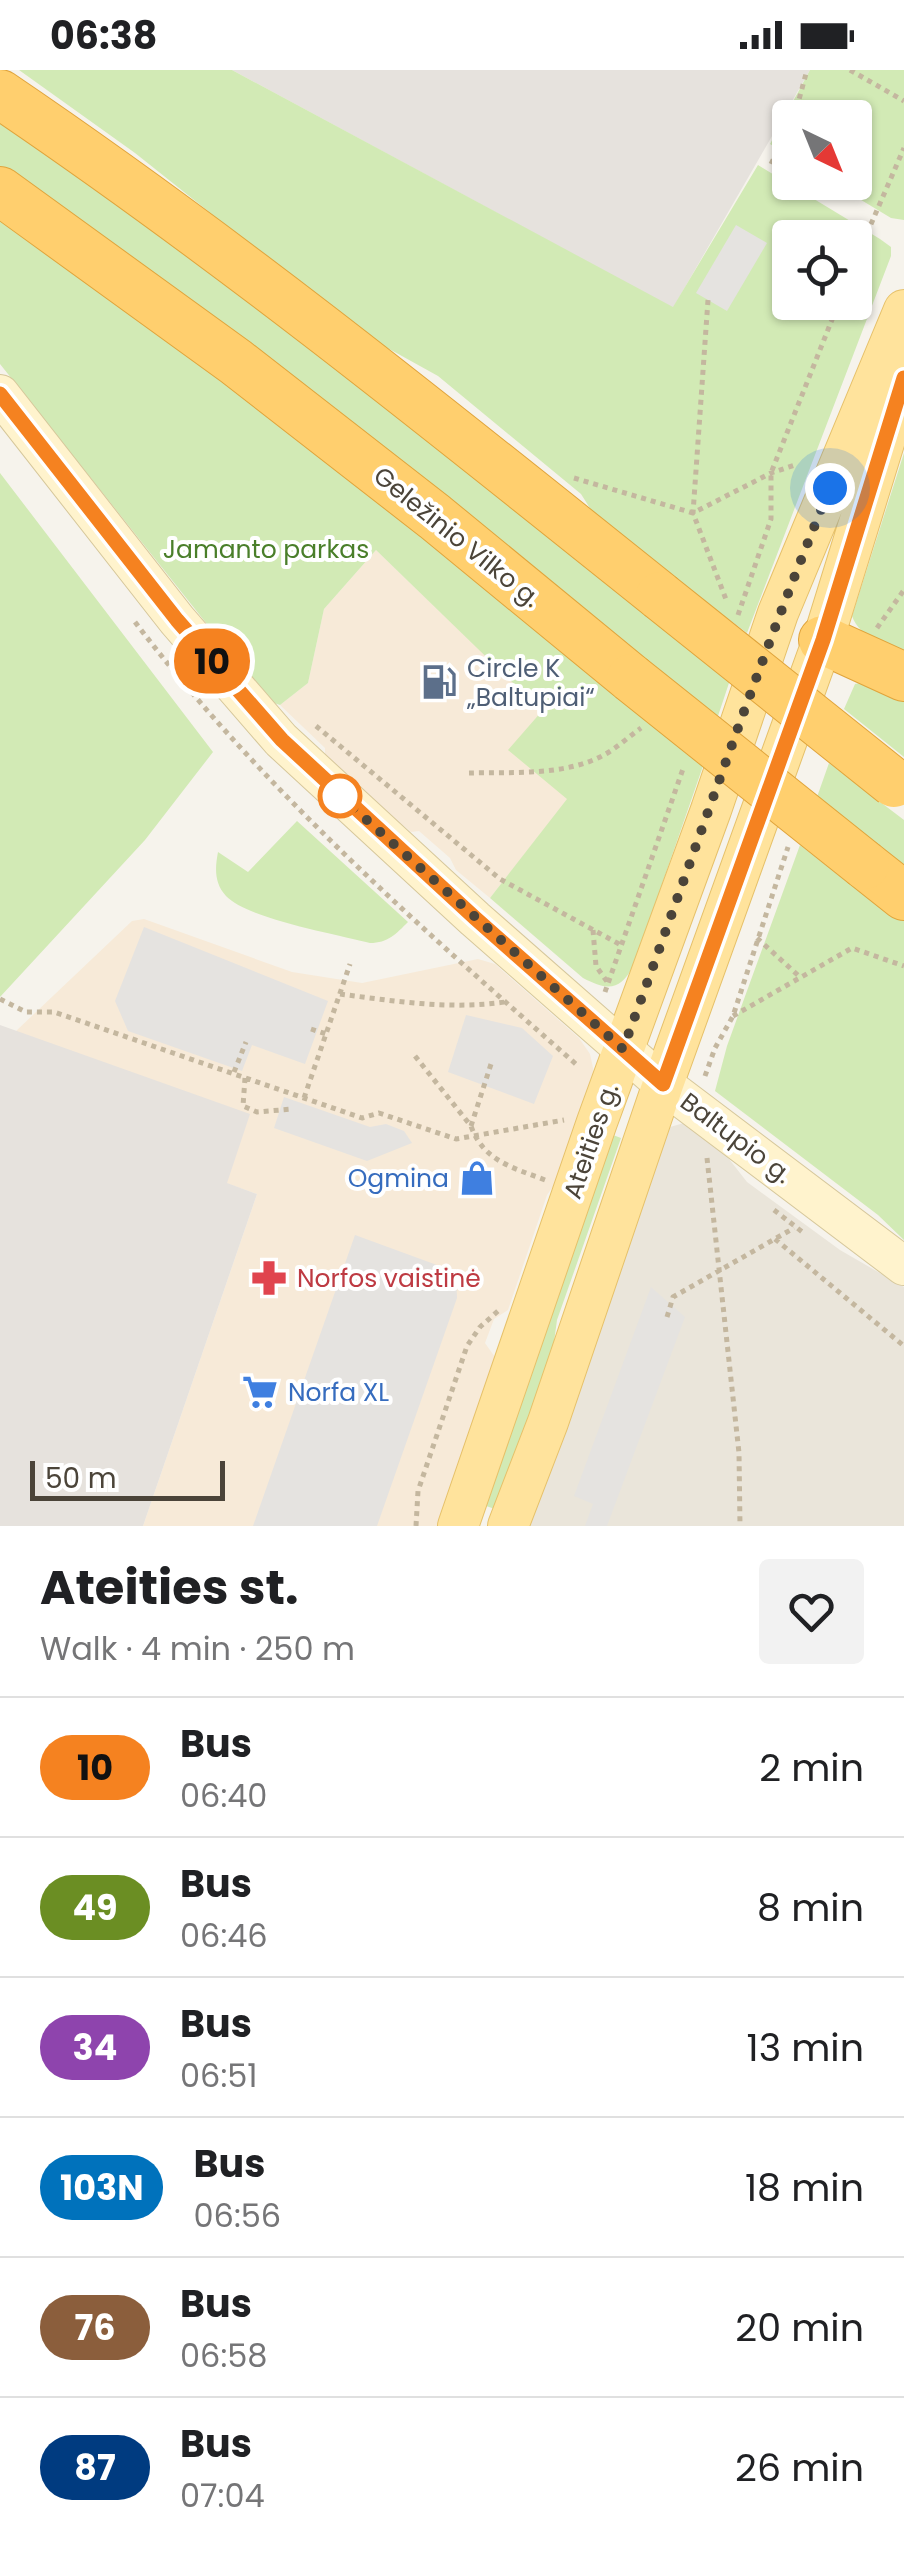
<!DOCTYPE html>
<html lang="en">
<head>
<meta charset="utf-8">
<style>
	body { margin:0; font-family:Poppins,sans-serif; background:#f2f2f2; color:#202124; height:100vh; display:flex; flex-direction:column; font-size:38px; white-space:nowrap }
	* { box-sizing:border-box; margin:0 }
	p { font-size:32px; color:#757577 }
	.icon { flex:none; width:55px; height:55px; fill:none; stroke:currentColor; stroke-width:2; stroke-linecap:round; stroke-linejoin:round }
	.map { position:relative; height:1456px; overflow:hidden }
	.sheet { display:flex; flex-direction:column; background:#fff; flex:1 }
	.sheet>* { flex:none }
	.badge { padding:0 20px; border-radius:32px; font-size:35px; line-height:65px }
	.needle { width:65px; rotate:137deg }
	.controls { position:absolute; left:772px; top:30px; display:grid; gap:20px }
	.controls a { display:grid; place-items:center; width:100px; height:100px; border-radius:10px; background:#fff; box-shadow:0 2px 8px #0004; font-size:50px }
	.scale { position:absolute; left:30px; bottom:25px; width:195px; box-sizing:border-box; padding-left:10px; border:5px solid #4b4439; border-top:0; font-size:28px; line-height:35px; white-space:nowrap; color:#4b4439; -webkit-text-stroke:8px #fff; paint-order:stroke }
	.you { position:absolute; width:50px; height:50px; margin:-25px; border:8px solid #fff; border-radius:50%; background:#1a73e8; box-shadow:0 0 0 15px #1a73e833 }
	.map>.badge { position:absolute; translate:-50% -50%; box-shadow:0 0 0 5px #fff }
	.round { display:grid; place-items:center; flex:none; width:105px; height:105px; border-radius:10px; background:#f2f2f2 }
	.head { display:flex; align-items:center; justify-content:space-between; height:170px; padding:0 40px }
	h1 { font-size:48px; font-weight:700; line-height:75px }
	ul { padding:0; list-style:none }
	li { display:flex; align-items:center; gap:30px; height:140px; padding:0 40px; border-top:2px solid #e0e0e0 }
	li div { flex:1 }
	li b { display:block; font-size:38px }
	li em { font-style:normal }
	li .badge { min-width:110px; font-weight:700; text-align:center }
	.status { display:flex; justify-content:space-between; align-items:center; height:70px; padding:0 50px; background:#fff; direction:ltr }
	.status svg { height:28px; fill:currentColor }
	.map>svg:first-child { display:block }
	.residential { fill:#eae5da }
	.commercial { fill:#f7ead8 }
	.industrial { fill:#e6e2dd }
	.green { fill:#d2eab5; fill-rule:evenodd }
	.parking { fill:#e5e3e0 }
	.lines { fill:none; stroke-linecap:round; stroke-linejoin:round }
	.secondary-casing { stroke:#d6c79b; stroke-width:40 }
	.primary-casing { stroke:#e6c16a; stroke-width:42 }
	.highway-casing { stroke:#e0a43c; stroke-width:50 }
	.path { stroke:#c4b79f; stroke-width:5; stroke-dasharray:5 5; stroke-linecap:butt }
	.secondary { stroke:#fff3cd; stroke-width:38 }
	.primary { stroke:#ffe39c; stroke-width:40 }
	.highway { stroke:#ffcf6e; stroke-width:48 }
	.highway-bridge-casing { stroke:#e0a43c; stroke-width:50; stroke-linecap:butt }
	.highway-bridge { stroke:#ffcf6e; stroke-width:48 }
	.line-casing { stroke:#fff; stroke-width:22 }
	.line { stroke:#f58220; stroke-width:15 }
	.walk { stroke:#4b4439; stroke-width:10; stroke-dasharray:0 18 }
	.stop-dot { fill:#fff; stroke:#f58220; stroke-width:5 }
	.labels { text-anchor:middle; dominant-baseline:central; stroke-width:8; stroke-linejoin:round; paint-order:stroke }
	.street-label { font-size:25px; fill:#4b4439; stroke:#fff }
	.park-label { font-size:25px; fill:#4a7f2a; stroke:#fff }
	.service-label { font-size:25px; fill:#4e5e75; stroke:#fff; text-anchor:start }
	.shop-label { font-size:25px; fill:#366cbe; stroke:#fff; text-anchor:end }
	.health-label { font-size:25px; fill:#be3a42; stroke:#fff; text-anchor:start }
</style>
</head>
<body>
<div class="status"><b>06:38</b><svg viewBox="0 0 49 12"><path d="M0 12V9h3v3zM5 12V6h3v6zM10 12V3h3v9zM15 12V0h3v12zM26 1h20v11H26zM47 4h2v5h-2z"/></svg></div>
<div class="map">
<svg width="904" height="1456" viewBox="0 0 904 1456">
	<rect width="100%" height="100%" fill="#f6f3ec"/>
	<path class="residential" d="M684 1053 715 1071 747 1112 840 1180 904 1217V1456H525L660 1068 670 1057Z"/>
	<path class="commercial" d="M376 480 543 641 568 729 490 828 456 800 450 788 419 761 411 762 359 719 325 686V678L280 635 308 613 324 539Z
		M144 849 292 902 362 913 478 889 495 894 579 968 590 984 595 1007 566 1098 547 1125 508 1240 494 1249 485 1273 497 1290 441 1456H143L257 1124 226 1113 15 962 132 851Z"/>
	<path class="industrial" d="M232 0H810L673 238Z
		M0 955 250 1044 227 1113 257 1124 143 1456H0Z"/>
	<path class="green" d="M19 0H232L673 237 758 95 880 169 891 177V186L747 563 598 451 581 424 438 306 364 265 135 83ZM790 168H855V232H790Z
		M810 0H904V150L891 148 833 113 855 112V48H790V86L770 74Z
		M0 46 177 169 730 610 718 646 383 386 0 100Z
		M0 142 260 331 703 696 634 895C620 921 608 921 583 908L490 828 567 729 508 680 542 641 376 480 324 539 308 613 280 635 274 633 222 573 0 294Z
		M904 383V583C884 574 860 568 852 546Z
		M0 403 213 682 145 770 0 927Z
		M865 612 904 629V687L844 639 855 614Z
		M829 693 904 750V796L817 727Z
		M297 751 408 852C396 864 388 873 370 873 336 864 248 849 226 826 214 813 215 798 218 782L248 802Z
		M800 775 874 833 904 847V1170L878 1145 715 1021 727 976Z
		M613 1065 621 1068 557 1250 551 1294 495 1439 486 1436Z"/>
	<path class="parking" d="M736 155 767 173 727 241 696 223Z
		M144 857 328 931 305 994 252 975 242 1001 128 961 115 931Z
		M466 945 522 958 553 986 534 1034 448 1002Z
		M284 1027 370 1057 386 1054 404 1061 412 1073 367 1091 274 1058Z
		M355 1165 456 1202 457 1228 377 1456H253Z
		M651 1217 685 1247 607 1456H585L593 1434 574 1426Z"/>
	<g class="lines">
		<defs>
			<path id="secondary" d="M0 324 177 550 281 670 475 849 663 1014 904 1196"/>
			<path id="primary" d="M458 1456 597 1052 711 740 778 543 904 240
				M508 1456 548 1352 663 1014 823 570 904 308"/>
			<path id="highway" d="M0 24C229 179 444 353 660 526
				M0 121 236 292 435 447 631 608
				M823 570 904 607
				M865 795 904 826"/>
		</defs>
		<use href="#secondary" class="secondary-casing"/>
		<use href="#primary" class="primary-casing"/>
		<use href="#highway" class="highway-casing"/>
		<path class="path" d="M850 0 904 31
			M794 48 807 0
			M771 94 790 56
			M855 191 904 78
			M708 230 693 443 727 532
			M574 408 693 443 771 403 795 395
			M738 545 771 449V403L839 232
			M135 552C263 720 420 857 577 995
			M877 558 904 520
			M316 656 500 809 621 875
			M469 703C511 702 563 706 602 686 616 679 628 667 641 658
			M593 860 596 896 608 913
			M757 868 801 908
			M605 922 684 696
			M340 924C393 931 451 940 505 932
			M0 929 26 942H54L362 1048 379 1043 456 1069 564 1050
			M733 946 852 878 904 896
			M311 959 326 964
			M415 986 471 1056C483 1091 514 1098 545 1110
			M234 1002 246 972
			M705 1006 715 978 733 946 788 777
			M245 1008 243 1036 257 1042 292 1039
			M304 1028 350 894
			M471 1056 491 994
			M707 1088 739 1383 740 1456
			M774 1140 805 1164
			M775 1169 904 1276
			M667 1247 673 1227 794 1158
			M416 1456 418 1421 467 1276 480 1257 498 1241"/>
		<use href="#secondary" class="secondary"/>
		<use href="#primary" class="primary"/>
		<use href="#highway" class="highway"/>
		<defs>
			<path id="highway-bridge" d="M660 526 894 713
				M631 608 865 795"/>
		</defs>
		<use href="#highway-bridge" class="highway-bridge-casing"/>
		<use href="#highway-bridge" class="highway-bridge"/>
	</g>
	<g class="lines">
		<defs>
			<path id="line" d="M0 324 177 550 282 670 475 848 663 1014 823 570 904 308"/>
		</defs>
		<use href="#line" class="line-casing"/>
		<use href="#line" class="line"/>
		<path class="walk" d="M340 726 623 979C692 792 754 602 830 418"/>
	</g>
	<defs>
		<symbol id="fuel-bare" viewBox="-9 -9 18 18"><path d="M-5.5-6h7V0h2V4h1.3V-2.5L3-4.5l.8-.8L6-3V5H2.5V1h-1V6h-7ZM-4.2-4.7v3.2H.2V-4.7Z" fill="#5c6f8a" stroke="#fff" stroke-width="2.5" paint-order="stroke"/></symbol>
		<symbol id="shop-bare" viewBox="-9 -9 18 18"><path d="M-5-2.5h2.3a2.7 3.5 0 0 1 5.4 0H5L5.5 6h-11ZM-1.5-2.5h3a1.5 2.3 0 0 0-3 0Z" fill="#3f7fe0" stroke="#fff" stroke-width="2.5" paint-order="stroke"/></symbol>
		<symbol id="pharmacy-bare" viewBox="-9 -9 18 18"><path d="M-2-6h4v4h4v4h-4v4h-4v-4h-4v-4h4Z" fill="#e0444e" stroke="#fff" stroke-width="2.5" paint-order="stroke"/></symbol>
		<symbol id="supermarket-bare" viewBox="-9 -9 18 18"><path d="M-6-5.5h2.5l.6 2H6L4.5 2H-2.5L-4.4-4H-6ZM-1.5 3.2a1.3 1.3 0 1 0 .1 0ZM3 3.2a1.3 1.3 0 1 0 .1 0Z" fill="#3f7fe0" stroke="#fff" stroke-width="2.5" paint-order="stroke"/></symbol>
	</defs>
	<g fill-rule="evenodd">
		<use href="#fuel-bare" x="414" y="587" width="50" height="50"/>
		<use href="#shop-bare" x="452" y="1083" width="50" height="50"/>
		<use href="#pharmacy-bare" x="244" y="1183" width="50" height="50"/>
		<use href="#supermarket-bare" x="235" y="1297" width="50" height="50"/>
	</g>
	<circle class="stop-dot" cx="340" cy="726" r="20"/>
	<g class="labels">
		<g class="street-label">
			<text transform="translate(457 467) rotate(39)">Geležinio Vilko g.</text>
			<text transform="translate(736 1068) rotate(37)">Baltupio g.</text>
			<text transform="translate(591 1071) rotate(-71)">Ateities g.</text>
		</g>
		<g class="park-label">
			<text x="266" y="479">Jamanto parkas</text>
		</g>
		<g class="service-label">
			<text x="467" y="598">Circle K<tspan x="467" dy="29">„Baltupiai“</tspan></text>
		</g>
		<g class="shop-label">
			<text x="449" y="1108">Ogmina</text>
			<text x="288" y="1322" text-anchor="start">Norfa XL</text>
		</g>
		<g class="health-label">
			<text x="297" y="1208">Norfos vaistinė</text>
		</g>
	</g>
</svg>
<div class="controls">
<a><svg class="needle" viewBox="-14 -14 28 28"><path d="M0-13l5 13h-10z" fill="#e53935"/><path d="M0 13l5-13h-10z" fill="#757577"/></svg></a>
<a><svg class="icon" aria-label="locate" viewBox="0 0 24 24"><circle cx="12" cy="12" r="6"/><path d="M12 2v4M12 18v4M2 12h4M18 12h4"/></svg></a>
</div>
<div class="scale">50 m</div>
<div class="you" style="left:830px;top:418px"></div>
<b class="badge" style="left:212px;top:591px;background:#f58220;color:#111">10</b>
</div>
<section class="sheet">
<div class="head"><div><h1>Ateities st.</h1><p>Walk · 4 min · 250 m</p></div><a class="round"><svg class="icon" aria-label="heart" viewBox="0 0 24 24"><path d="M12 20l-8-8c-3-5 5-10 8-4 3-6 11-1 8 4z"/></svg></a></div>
<ul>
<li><span class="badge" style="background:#f58220;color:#111">10</span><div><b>Bus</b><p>06:40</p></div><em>2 min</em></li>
<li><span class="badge" style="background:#6b8e23;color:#fff">49</span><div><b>Bus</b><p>06:46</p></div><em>8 min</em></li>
<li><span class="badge" style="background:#8e44ad;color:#fff">34</span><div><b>Bus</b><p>06:51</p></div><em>13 min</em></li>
<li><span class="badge" style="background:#0072bc;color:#fff">103N</span><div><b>Bus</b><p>06:56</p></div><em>18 min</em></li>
<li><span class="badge" style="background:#8b5e3c;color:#fff">76</span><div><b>Bus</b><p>06:58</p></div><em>20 min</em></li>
<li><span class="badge" style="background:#003b80;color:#fff">87</span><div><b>Bus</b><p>07:04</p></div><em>26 min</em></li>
</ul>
</section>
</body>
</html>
